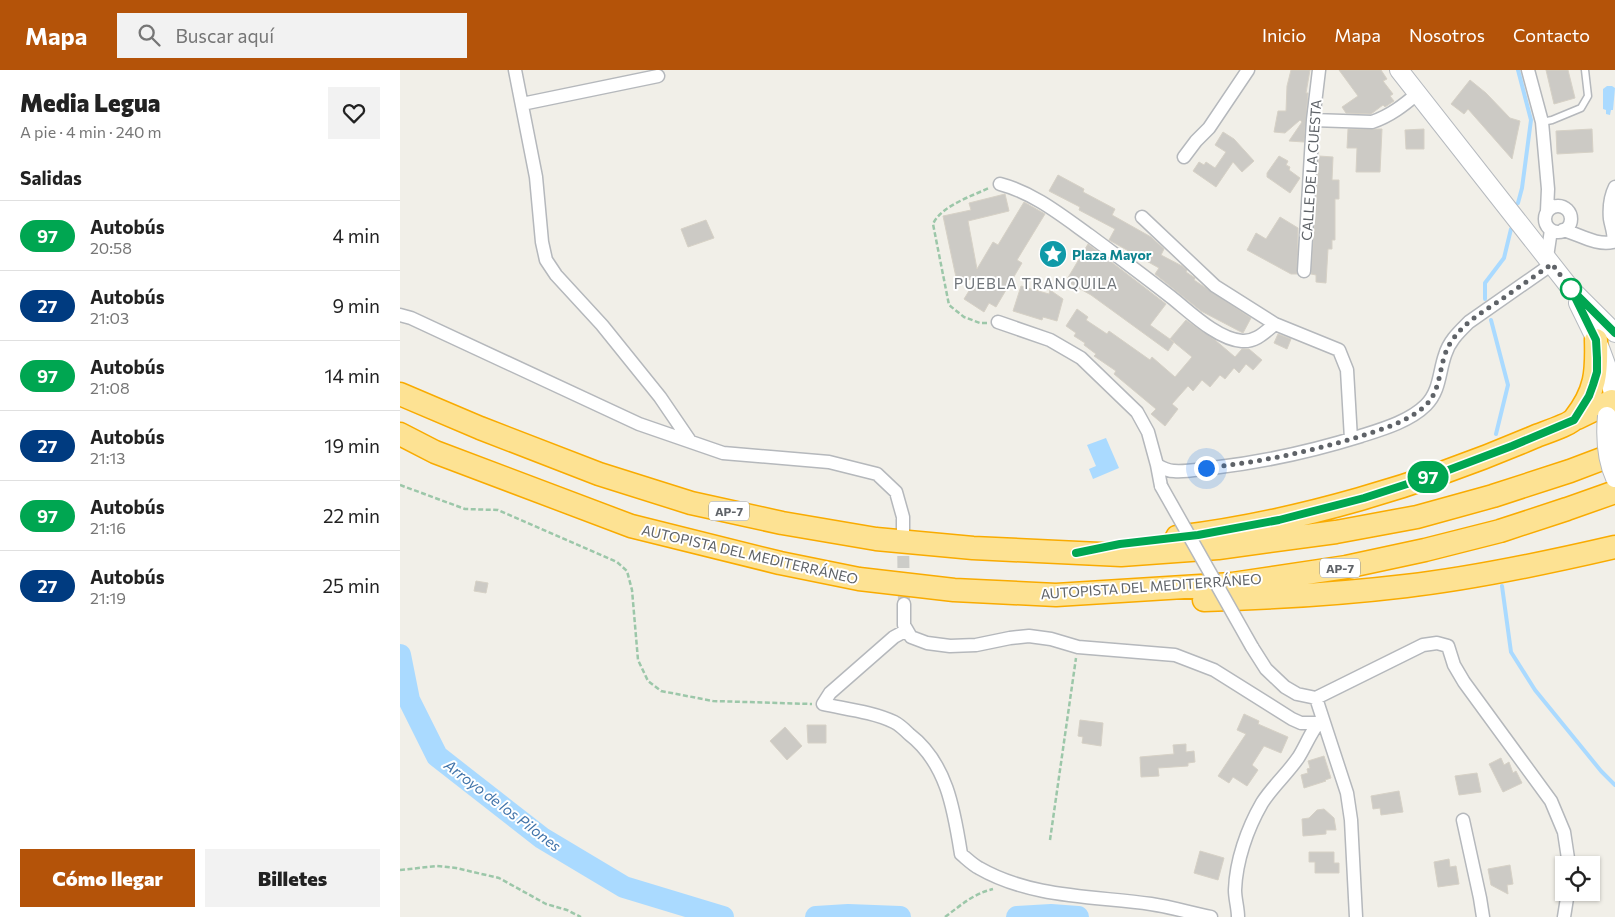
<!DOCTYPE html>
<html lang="es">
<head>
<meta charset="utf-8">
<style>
	body { margin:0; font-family:Commissioner,sans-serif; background:#f2f2f2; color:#222; height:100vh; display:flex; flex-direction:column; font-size:19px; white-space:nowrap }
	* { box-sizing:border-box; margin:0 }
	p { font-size:16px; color:#767676 }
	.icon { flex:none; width:28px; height:28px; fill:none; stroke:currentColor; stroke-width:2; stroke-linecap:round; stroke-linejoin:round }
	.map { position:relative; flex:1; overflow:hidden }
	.details { display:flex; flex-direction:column; background:#fff; width:400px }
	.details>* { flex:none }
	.badge { padding:0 10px; border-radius:16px; font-size:18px; line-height:32px }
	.controls { position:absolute; left:1155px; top:786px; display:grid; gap:10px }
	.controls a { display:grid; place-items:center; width:45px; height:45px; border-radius:0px; background:#fff; box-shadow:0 1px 4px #0004; font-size:25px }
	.you { position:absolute; width:25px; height:25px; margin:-12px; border:4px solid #fff; border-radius:50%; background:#1a73e8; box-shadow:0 0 0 8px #1a73e833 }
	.map>.badge { position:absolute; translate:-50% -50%; box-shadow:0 0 0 2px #fff }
	h2 { padding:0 20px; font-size:19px; line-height:45px }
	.round { display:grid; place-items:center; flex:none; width:52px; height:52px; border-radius:0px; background:#f2f2f2 }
	.summary { display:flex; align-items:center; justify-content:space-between; height:85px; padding:0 20px }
	h1 { font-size:24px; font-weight:800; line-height:38px }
	.button { display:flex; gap:10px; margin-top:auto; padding:10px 20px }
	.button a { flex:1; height:58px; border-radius:0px; background:#b45309; color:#fff; font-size:20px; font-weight:800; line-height:58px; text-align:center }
	.button a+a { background:#f2f2f2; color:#222 }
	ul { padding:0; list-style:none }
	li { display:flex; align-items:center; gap:15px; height:70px; padding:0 20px; border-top:1px solid #e0e0e0 }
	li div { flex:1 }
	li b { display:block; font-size:19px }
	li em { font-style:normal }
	li .badge { min-width:55px; font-weight:700; text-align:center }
	header { display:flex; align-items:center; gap:30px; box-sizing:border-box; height:70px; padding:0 25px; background:#b45309; color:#fff }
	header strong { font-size:24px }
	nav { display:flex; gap:28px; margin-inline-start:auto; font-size:18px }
	.search { width:350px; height:45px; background:#f2f2f2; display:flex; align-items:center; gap:12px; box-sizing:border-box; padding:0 18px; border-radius:0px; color:#767676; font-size:19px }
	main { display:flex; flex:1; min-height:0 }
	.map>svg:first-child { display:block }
	.water { fill:#aadaff }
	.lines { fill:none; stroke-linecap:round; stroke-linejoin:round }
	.stream { stroke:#aadaff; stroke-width:4 }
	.river { stroke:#aadaff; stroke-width:22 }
	.building { fill:#cccac5; stroke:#d6d1c6 }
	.minor-tunnel { stroke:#ccccc8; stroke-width:12; stroke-dasharray:12 6; stroke-linecap:butt }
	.service-casing { stroke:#b5b8bc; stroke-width:9 }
	.minor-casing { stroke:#b5b8bc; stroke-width:15 }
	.secondary-casing { stroke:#b6babf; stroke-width:20 }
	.motorway-casing { stroke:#f9ab00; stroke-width:25 }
	.path { stroke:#9cc7a9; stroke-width:2.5; stroke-dasharray:5 2.5; stroke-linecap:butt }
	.service { stroke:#fff; stroke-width:6 }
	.minor { stroke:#fff; stroke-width:12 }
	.secondary { stroke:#fff; stroke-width:18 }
	.motorway { stroke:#fde293; stroke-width:22 }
	.minor-bridge-casing { stroke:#b5b8bc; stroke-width:15; stroke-linecap:butt }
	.secondary-bridge-casing { stroke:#b6babf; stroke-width:20; stroke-linecap:butt }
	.minor-bridge { stroke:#fff; stroke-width:12 }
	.secondary-bridge { stroke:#fff; stroke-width:18 }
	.line-casing { stroke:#fff; stroke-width:11 }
	.line { stroke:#00a651; stroke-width:8 }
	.walk { stroke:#5f6368; stroke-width:5; stroke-dasharray:0 9 }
	.stop-dot { fill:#fff; stroke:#00a651; stroke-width:2.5 }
	.labels { text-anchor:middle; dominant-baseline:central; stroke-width:4; stroke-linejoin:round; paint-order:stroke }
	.shield { fill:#fff; stroke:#8f9295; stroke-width:1 }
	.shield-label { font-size:12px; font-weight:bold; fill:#5f6368 }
	.street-label { font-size:14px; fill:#5f6368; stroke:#fff }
	.culture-label { font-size:14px; font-weight:bold; fill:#0d838f; stroke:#fff; text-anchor:start }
	.neighbourhood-label { font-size:15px; letter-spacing:1px; fill:#70757a; stroke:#fff }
	.water-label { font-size:15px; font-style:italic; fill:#4174aa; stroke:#fff }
</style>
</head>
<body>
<header>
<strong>Mapa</strong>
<div class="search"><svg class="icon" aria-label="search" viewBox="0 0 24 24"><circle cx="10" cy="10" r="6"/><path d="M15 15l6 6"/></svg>Buscar aquí</div>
<nav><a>Inicio</a><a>Mapa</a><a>Nosotros</a><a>Contacto</a></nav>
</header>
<main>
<section class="details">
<div class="summary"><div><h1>Media Legua</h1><p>A pie · 4 min · 240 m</p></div><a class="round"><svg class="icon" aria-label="heart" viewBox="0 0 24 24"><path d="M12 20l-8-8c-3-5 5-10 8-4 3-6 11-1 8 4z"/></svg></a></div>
<h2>Salidas</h2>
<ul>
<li><span class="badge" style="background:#00a651;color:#fff">97</span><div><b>Autobús</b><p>20:58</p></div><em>4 min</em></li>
<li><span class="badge" style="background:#003b80;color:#fff">27</span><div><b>Autobús</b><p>21:03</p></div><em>9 min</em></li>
<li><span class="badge" style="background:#00a651;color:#fff">97</span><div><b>Autobús</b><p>21:08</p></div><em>14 min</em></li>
<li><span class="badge" style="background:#003b80;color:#fff">27</span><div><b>Autobús</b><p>21:13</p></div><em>19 min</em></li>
<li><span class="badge" style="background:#00a651;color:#fff">97</span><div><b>Autobús</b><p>21:16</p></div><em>22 min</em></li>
<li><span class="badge" style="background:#003b80;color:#fff">27</span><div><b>Autobús</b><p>21:19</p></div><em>25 min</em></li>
</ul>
<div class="button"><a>Cómo llegar</a><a>Billetes</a></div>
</section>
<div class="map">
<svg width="1215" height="847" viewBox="0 0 1215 847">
	<rect width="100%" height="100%" fill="#f1efe8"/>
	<path class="water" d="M1207 16H1212L1215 18 1213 40H1211L1210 45 1206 44V40L1203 39V19Z
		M706 368 719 398 693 409 689 399 696 396 687 375Z"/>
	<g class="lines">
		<path class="stream" d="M1118 0 1131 50 1122 118 1118 133
			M1085 229V213L1104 188 1111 159
			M1091 250 1108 315 1096 364
			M1102 516 1111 582 1135 620 1201 701 1215 715"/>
		<path class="river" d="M0 585 9 630 37 686 142 768 224 817 323 847
			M416 847 448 845 500 847
			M617 847 651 845 678 847"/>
	</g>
	<path class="building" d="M891 0H910L906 23H908L904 72 889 71 902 52 900 50 885 63 874 62 878 41H886L887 16Z
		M939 0H981L987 9 983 11 993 24 990 26 994 31 985 37 983 35 971 44 946 43 942 37 958 26Z
		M1146 0H1168L1175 28 1154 34Z
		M1070 10 1086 23 1110 48 1120 51 1112 89 1068 39 1064 44 1051 34Z
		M948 59H982L980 102H956L957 78H947Z
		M1024 59V79H1006L1005 60Z
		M1192 59 1193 82 1157 84 1156 61Z
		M823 62 834 69 854 91 842 102 833 92 816 117 793 101 799 92 804 95 806 92 815 98 826 82 815 75Z
		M879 86 888 91 886 95 890 97 889 100 900 108 890 123 867 107V103Z
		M919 86 933 87 932 110H939V129H935V170H932V179H928L926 213 916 212V205L911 204Z
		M658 105 684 119 683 122 715 139 712 145 751 167 764 179 761 185 782 196 787 200 786 202 795 208 794 210 851 248 843 263 801 241 755 204 759 198 709 170 715 159 679 140 680 137 649 121Z
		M605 124 609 141 568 151 577 199 593 172 598 175 624 132 645 144 617 190 622 193 596 237 589 233 584 242 564 229 577 208 557 212 543 146 571 140 569 133Z
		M880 147 898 158 897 204H891L847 180 856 163 866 169Z
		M306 150 314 168 288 177 281 159Z
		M688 174 766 234 750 255 774 272 768 281 691 225 666 211Z
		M621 216 649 224 650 220 663 229 657 251 643 247 642 250 613 241Z
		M677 239 688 247 686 250 707 264 709 261 750 290 752 287 775 307 792 287 770 269 786 250 815 270 835 287 842 279H849L862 290 853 300 846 294 839 303 834 298 825 309 820 305 810 317 802 310 793 321 788 316 772 334 778 339 765 356 751 344 756 339 714 304 716 301 694 286 696 284 684 275 685 273 674 266 676 263 666 256Z
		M878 264 891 269 887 279 874 273Z
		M76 511 88 513 86 523 74 521Z
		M844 644 859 651 858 654 888 667 881 683 864 676 852 695 858 700 847 716 833 707 829 713 818 706 846 664 837 660Z
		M680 650 703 653 701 676 682 673 683 667 678 666Z
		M407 655H426V673H408Z
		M385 657 402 676 387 690 370 671Z
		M786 674V682L794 681 795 692 788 693V696L758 698 759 706 741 707 740 687 774 684 773 675Z
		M924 686 931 708 925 710 926 711 904 718 901 705 908 703 907 699 910 698 908 691Z
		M1101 688 1104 695 1109 692 1113 703 1116 701 1122 713 1103 722 1089 694Z
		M1077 703 1081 722 1059 725 1055 706Z
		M999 721 1003 742 981 745 980 738 973 739 971 726Z
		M924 739 934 748 936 760H926V764L903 766 902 749 909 748 917 740Z
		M800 781 824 788 818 810 794 803Z
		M909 782H934V793H939V803H915V792H909Z
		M1049 789 1050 797 1056 796 1059 814 1038 817 1034 792Z
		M1110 795 1113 814 1107 815 1108 824 1091 815 1088 799Z"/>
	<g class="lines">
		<path class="minor-tunnel" d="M503 468 504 534"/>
		<defs>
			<path id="service" d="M1142 52 1152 50 1181 38 1188 26 1185 0"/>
			<path id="minor" d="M115 0 136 107 142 172 146 190 156 205 202 255 260 327 290 371
				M1128 0 1142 52 1148 119 1147 141
				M122 34 258 6
				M913 50 972 52C990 46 1004 35 1018 23
				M784 87 796 71 809 58 848 0
				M600 114C634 123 661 145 689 165 716 185 744 206 771 227 790 242 817 269 842 271 856 272 865 262 875 254
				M1145 149a13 13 0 1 1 26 0a13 13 0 1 1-26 0Z
				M742 147 815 216 875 254 939 280 947 300 951 369
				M1163 160C1179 164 1196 176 1213 172 1215 165 1211 156 1210 149 1209 138 1210 127 1215 117
				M1147 187 1151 160
				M904 201 913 50 919 0
				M0 245 11 248 239 354 323 383 429 392 477 404 496 422 503 447V468
				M598 252 650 270 681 288 737 342 748 362 757 395
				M761 416 757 395C762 398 768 401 774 401 787 402 800 399 812 398 863 392 913 381 961 366 983 359 1010 351 1026 335 1040 321 1039 302 1045 285 1049 271 1059 262 1069 252L1152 194
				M504 534V555L511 567 527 573 550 576 576 575 610 568 629 566 651 569 678 577 775 585 814 600 892 649 901 653H917
				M507 560 494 567 430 623 423 634C446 639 473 642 494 652 500 655 505 660 509 664 547 693 554 740 561 784 567 789 573 795 579 798 631 828 694 826 751 834 771 837 791 843 811 847
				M852 577 866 599 885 617 897 624 916 628 1023 575 1037 573 1048 576 1054 595 1064 612 1151 731 1164 762 1169 795
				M916 628 947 723 951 750 956 847
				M1063 750 1080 828 1083 847
				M838 847C838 838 835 829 835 820 836 791 847 759 862 733 872 717 887 704 898 688 905 678 913 656 922 650
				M1164 847 1168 822"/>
			<path id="secondary" d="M999 0 1171 219 1215 263
				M1178 233 1200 278 1207 297 1214 328"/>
			<path id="motorway" d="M0 324 80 358 199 404 291 433 382 453 476 469 573 478 721 485 818 478 936 462 1017 447 1093 426 1170 401 1215 384
				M1177 348 1212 331
				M0 364 35 382 231 456 380 493 459 509 554 520 656 525 832 514 946 497 1025 480 1100 461 1167 439 1215 422
				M777 467C895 453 1025 414 1134 367 1143 363 1170 355 1175 348 1196 321 1197 302 1196 270
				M804 530C872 528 939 524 1006 516 1076 508 1146 493 1215 477"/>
		</defs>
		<use href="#service" class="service-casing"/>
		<use href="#minor" class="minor-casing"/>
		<use href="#secondary" class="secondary-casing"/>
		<use href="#motorway" class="motorway-casing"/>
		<path class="path" d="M587 253H580L564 247 549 235 533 154C541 136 572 126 589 118
			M0 415 65 439 98 440 217 492 227 501 232 520 238 590 248 611 261 621 313 631 412 634
			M650 770 676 588
			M0 800 37 796 56 798 99 808 146 834 167 840 181 847
			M545 847C561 835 573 824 593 819"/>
		<use href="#service" class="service"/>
		<use href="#minor" class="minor"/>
		<use href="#secondary" class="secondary"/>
		<use href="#motorway" class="motorway"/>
		<defs>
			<path id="minor-bridge" d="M761 416 852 577"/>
			<path id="secondary-bridge" d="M1207 346C1205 368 1206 388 1215 408"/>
		</defs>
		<use href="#minor-bridge" class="minor-bridge-casing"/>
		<use href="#secondary-bridge" class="secondary-bridge-casing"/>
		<use href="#minor-bridge" class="minor-bridge"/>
		<use href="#secondary-bridge" class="secondary-bridge"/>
	</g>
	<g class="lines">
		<defs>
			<path id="line" d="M676 483 720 474 798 465 879 450 964 428 1038 404 1112 376 1174 350 1189 326 1193 315 1197 302V288L1196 270 1171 219 1215 263"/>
		</defs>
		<use href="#line" class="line-casing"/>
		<use href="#line" class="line"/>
		<path class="walk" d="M806 398C859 392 910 382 961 366 983 359 1009 351 1026 335 1043 318 1038 291 1051 272 1063 253 1084 241 1102 229 1119 217 1136 205 1152 194L1171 219"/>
	</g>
	<defs>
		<symbol id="sight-disc" viewBox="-11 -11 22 22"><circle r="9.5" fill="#0f9aa8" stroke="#fff"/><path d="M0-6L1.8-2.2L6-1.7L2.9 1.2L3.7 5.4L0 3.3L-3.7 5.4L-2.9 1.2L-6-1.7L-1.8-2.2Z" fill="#fff"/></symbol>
	</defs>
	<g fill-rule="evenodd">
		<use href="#sight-disc" x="637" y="168" width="32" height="32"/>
	</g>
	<circle class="stop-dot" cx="1171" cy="219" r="10"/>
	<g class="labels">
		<g class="shield">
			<rect x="309" y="431.5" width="40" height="19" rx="4"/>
			<rect x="920" y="488.5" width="40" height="19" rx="4"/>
		</g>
		<g class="shield-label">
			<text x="329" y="441">AP-7</text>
			<text x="940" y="498">AP-7</text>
		</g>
		<g class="street-label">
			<text transform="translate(911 100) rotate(-86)">CALLE DE LA CUESTA</text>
			<text transform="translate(350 484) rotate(13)">AUTOPISTA DEL MEDITERRÁNEO</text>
			<text transform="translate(751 516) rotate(-4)">AUTOPISTA DEL MEDITERRÁNEO</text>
		</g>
		<g class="culture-label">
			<text x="672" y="184">Plaza Mayor</text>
		</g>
		<g class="neighbourhood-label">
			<text x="636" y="213">PUEBLA TRANQUILA</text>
		</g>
		<g class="water-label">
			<text transform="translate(103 735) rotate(37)">Arroyo de los Pilones</text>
		</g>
	</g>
</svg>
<div class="controls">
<a><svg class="icon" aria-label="locate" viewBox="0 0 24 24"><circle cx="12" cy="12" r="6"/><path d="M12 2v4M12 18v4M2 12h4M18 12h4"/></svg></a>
</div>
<div class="you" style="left:806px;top:398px"></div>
<b class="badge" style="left:1028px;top:407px;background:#00a651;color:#fff">97</b>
</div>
</main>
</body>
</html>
